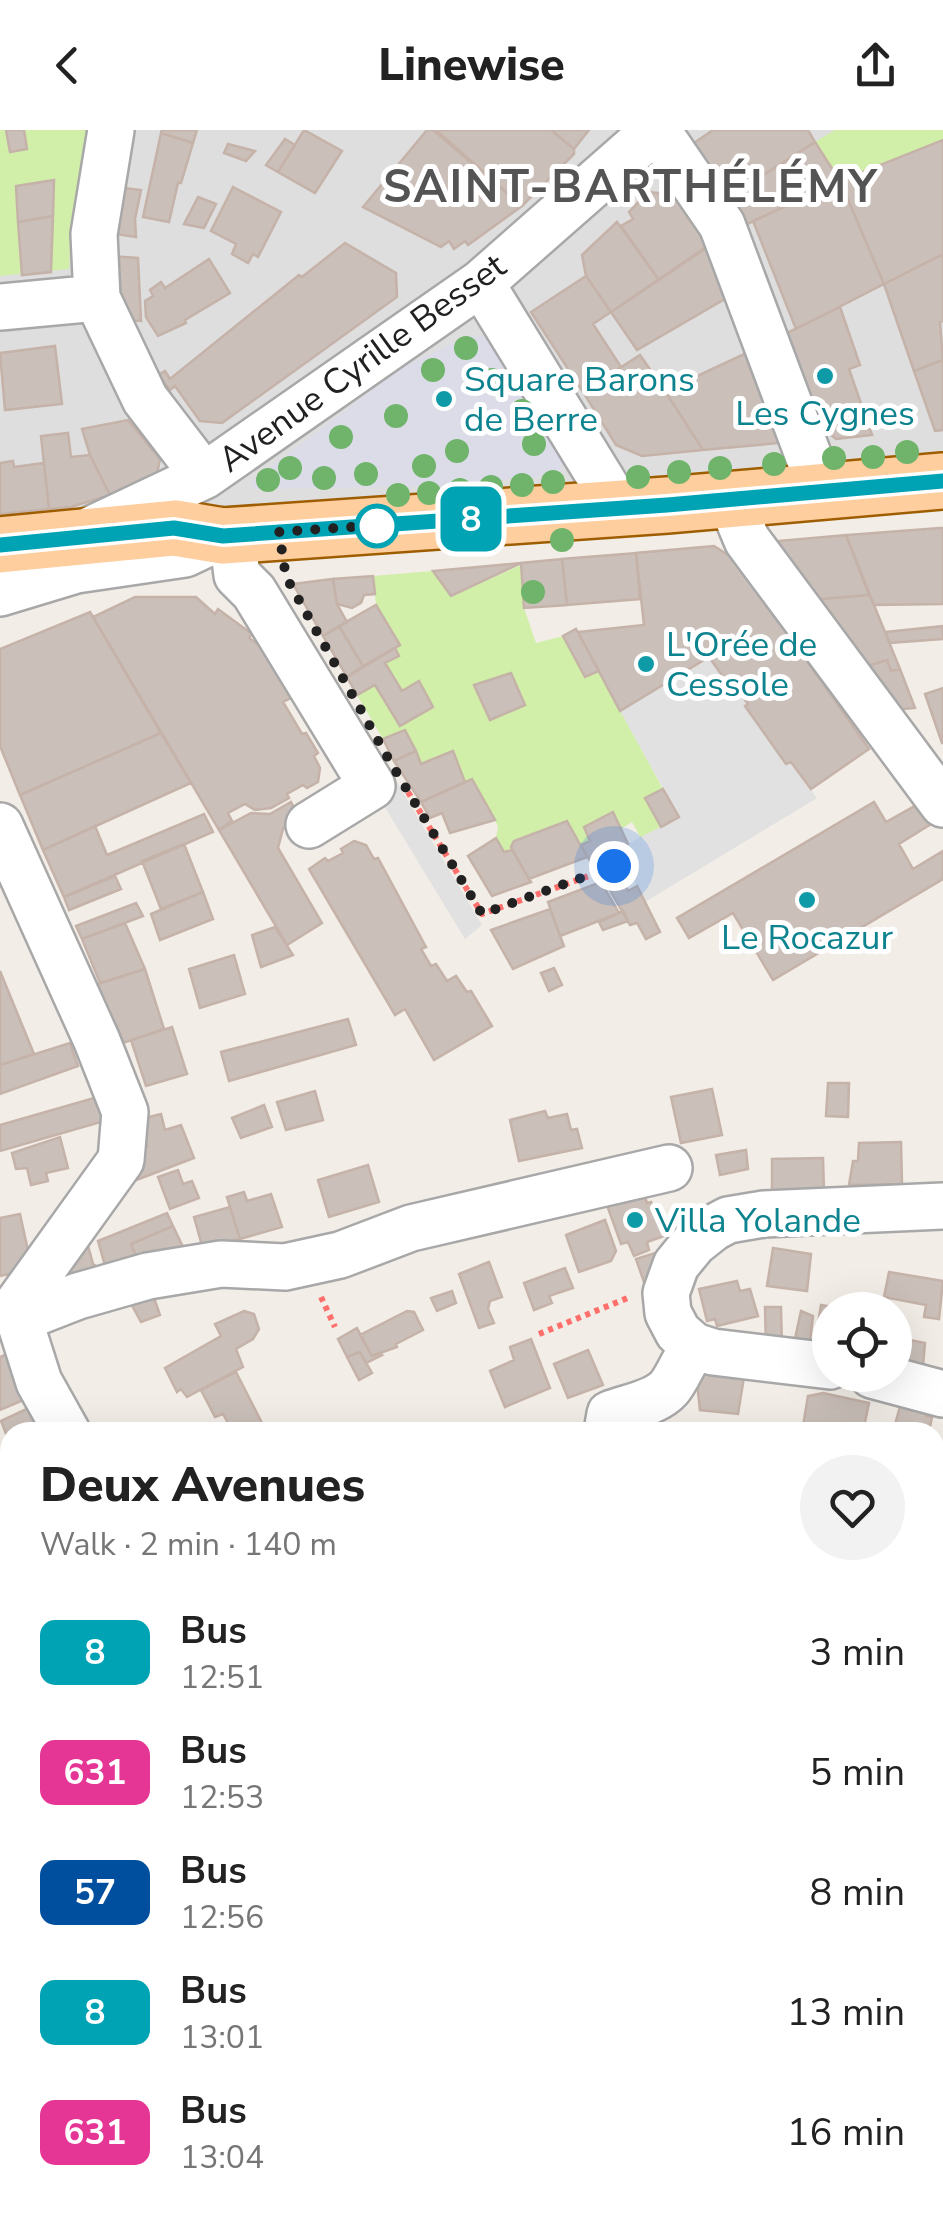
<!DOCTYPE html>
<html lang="en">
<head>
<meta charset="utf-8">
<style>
	body { margin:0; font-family:"Nunito Sans",sans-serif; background:#f2f2f2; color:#222; height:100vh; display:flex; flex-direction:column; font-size:38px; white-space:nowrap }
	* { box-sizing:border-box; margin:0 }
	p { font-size:32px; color:#767676 }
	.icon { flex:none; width:55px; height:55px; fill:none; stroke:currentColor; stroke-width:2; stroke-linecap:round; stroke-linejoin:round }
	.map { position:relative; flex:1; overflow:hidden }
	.panel { position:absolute; left:0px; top:1292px; width:945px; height:792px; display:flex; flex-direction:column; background:#fff; border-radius:30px 30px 0 0; box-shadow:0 10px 40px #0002 }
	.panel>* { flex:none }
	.badge { padding:0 20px; border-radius:15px; font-size:35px; line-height:65px }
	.controls { position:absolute; left:812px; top:1162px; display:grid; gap:20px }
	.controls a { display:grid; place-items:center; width:100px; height:100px; border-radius:50%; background:#fff; box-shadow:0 10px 40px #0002; font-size:50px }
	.you { position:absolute; width:50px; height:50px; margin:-25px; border:8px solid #fff; border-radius:50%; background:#1a73e8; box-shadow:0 0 0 15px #1a73e833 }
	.map>.badge { position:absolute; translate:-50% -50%; box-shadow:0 0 0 5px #fff }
	.round { display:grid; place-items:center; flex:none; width:105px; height:105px; border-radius:52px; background:#f2f2f2 }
	.overview { display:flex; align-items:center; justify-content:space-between; height:170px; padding:0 40px }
	h1 { font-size:48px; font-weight:800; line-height:75px }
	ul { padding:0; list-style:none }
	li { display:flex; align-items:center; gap:30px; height:120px; padding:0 40px }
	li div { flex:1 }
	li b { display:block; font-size:38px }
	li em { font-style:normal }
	li .badge { min-width:110px; font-weight:700; text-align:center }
	header { display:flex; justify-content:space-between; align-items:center; height:130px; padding:0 40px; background:#fff; font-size:45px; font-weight:800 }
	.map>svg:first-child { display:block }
	.residential { fill:#dfdede }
	.grass { fill:#d1efa9 }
	.forest { fill:#afd498 }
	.parking { fill:#e1e1e1 }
	.plaza { fill:#dbdce8 }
	.building { fill:#cabfb9; stroke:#c5b2a8; stroke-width:2.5 }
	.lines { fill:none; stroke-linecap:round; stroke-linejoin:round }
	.minor-casing { stroke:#a8a8a8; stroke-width:50 }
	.major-casing { stroke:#9e5e00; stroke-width:60 }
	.path { stroke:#ff6f6b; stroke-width:6; stroke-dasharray:5 5; stroke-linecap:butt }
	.minor { stroke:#fff; stroke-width:45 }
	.major { stroke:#ffce9f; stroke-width:55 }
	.tree { fill:#6fb46a }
	.line-casing { stroke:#fff; stroke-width:22 }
	.line { stroke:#00a3b4; stroke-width:15 }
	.walk { stroke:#212121; stroke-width:10; stroke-dasharray:0 18 }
	.culture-dot { fill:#0f9aa8; stroke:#fff; stroke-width:4 }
	.stop-dot { fill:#fff; stroke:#00a3b4; stroke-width:5 }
	.labels { text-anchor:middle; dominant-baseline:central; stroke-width:10; stroke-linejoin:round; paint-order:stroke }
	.street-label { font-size:35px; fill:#212121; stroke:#fff }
	.culture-label { font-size:35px; fill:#0d838f; stroke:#fff; text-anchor:start }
	.district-label { font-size:45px; font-weight:bold; letter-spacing:2.5px; fill:#545454; stroke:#fff }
</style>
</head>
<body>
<header><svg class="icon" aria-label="back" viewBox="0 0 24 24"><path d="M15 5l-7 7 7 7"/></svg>Linewise<svg class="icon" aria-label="share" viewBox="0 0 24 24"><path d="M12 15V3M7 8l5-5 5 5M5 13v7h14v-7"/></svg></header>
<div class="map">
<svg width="943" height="2084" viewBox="0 0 943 2084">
	<rect width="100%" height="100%" fill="#f2ede7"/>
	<path class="residential" d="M0 0H943V343L0 435Z"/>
	<path class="grass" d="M0 0H88L72 83 69 139 0 146Z
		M835 0H943V11L840 51 815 12Z
		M521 435 524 478 536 513 563 506 585 547 599 541 663 659 646 668 661 697 641 708 632 692 621 699 612 682 584 697 590 711 581 715 566 691 514 710 512 720 504 722 496 708 498 696 472 650 465 652 454 622 421 634 405 601 383 609 357 565 375 555 400 596 433 576 419 552 402 561 385 533 399 526 395 518 400 514 376 475 373 446 433 441 452 466Z"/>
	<path class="forest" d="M10 1468V1576L0 1568V1469Z"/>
	<path class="parking" d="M254 462 284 463 482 795 465 809Z
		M709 527 748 574 817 668 645 772 618 719 679 687 620 581Z"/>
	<path class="plaza" d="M472 204 476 207 486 205 568 329 562 333 559 344 448 356 255 359 251 352 401 238Z"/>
	<path class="building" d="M6 0H24L27 19 10 22Z
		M162 0H197L193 13 161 3Z
		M304 0 342 21 315 63 278 42Z
		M427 0H433L522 76 468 115 465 111 454 119 449 111 441 117 363 77Z
		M436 0H551L574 19V24L522 76Z
		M551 0H589L574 19Z
		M713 0H808L815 12 723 71 688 17Z
		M161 3 193 13 181 53H178L169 92 143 87Z
		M285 9 295 15 278 42 266 35Z
		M943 10V124L884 154 840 51Z
		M815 12 840 51 741 97 723 71Z
		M228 14 255 21 246 31 224 23Z
		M54 50 53 86 18 92 16 56Z
		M840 51 884 154 796 199 753 91Z
		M115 57 141 60 135 89 136 107 109 103Z
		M233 57 281 82 258 127 253 124 248 133 232 124 236 114 211 101Z
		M648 62 679 65 712 114 659 150 621 96 633 89 629 82Z
		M198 67 216 74 204 98 184 94Z
		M53 86 51 142 22 145 18 92Z
		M617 92 659 150 611 182 586 146 582 125Z
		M345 113 396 143 397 167 222 293 200 291 175 256 170 260 158 245 165 241 170 249 299 145 302 147Z
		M706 117 725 169 637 220 611 182Z
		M943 124V191L940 192 943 230 914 241 884 154Z
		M109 126 138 128 141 191 125 190Z
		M209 129 230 163 185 190 186 193 158 206 146 187 145 171 153 166 150 160 161 152 165 158Z
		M586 146 611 182 593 194 621 237 583 262 531 182Z
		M840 177 860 235 849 239 872 305 836 309 814 292 783 205Z
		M55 216 62 274 5 280 0 223Z
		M755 219 790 312 703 320 665 261Z
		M640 225 665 261 703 320 642 326 616 315 583 262Z
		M943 230V300L935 301 914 241Z
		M128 290 160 329 157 344 110 365 90 325 82 299Z
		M68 303 71 327 90 325 110 365 71 377 49 379 41 306Z
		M13 331 14 337 44 333 49 379 0 384V333Z
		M940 398H943V474L874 475 846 405Z
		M846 405 869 465 810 470 767 412Z
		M714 416 736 430 869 619 811 659 791 632 786 634 745 576 748 574 730 549 726 551 709 527 620 581 578 502 644 495 636 423Z
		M636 423 640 469 567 475 562 429Z
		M562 429 567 475 524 478 521 433Z
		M521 433 451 466 433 441Z
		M373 446 375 464 364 465 361 473 352 478 337 474 333 449Z
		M333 449 337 474 347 492 323 506 293 454Z
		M869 465 874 475 900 539 891 541 887 530 862 538 810 470Z
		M135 467H196L215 484 218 479 252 504 249 508 272 524 293 567 283 572 302 604 306 603 318 623 314 626 320 638 318 652 307 658 303 655 287 664 289 668 271 678 255 680 245 674 228 683 232 691 219 700 93 487Z
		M376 475 400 515 363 536 339 496Z
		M90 482 161 603 20 665 0 616V519Z
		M339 496 363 536 347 547 323 506Z
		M943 496V509L890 513 885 502Z
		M576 499 599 541 585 547 563 506Z
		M395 518 399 526 385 533 402 561 419 551 433 577 400 596 375 555 357 565 347 547Z
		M887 530 891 541 900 539 915 578 893 580 862 538Z
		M511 543 525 575 490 590 474 555Z
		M943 558V613H942L925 564Z
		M405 600 416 621 394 631 383 609Z
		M161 603 191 653 43 720 20 665Z
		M416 621 421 634 453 621 465 652 421 672 394 631Z
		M472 649 495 690 450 703 442 683 430 688 421 672Z
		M663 659 679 687 661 697 645 668Z
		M291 672 298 685 283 699 278 718 322 793 287 815 219 700 251 683 270 684Z
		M874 672 886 692 920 673 931 694 899 714 913 739 943 721V749L773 850 733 783 689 808 677 788Z
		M613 682 628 714 601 727 598 724 594 726 598 733 593 736 581 715 590 711 584 697Z
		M204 684 213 702 64 767 43 720 95 696 107 725Z
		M567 691 587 727 529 749 511 717 514 711Z
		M496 708 504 722 512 720 531 752 492 766 468 726Z
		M354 711 366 715 374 729 378 728 426 817 421 819 431 836 436 834 447 851 456 846 467 862 471 861 492 896 434 930 405 879 395 885 309 739 325 728 328 731 343 723 341 719Z
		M184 714 203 762 161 779 142 731Z
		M115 746 121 759 69 780 64 767Z
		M621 747 628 761 637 756 660 802 646 809 637 793 630 795 607 755Z
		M601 752 619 783 560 806 548 772Z
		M203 762 213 789 160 810 151 784Z
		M136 773 143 786 82 809 76 796Z
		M550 779 564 816 513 839 491 800Z
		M623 781 628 791 603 800 599 792Z
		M125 793 145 839 100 853 82 809Z
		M275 797 293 825 261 837 252 805Z
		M234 825 245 864 200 878 189 839Z
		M554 838 562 855 549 861 541 843Z
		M145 839 164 899 123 913 117 896 109 899 92 856Z
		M0 841 34 924 0 935Z
		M348 889 356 915 229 951 221 922Z
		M172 897 187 944 146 956 131 910Z
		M70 913 78 936 0 964V935Z
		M828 953H849L848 987 826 986Z
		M712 959 722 1005 681 1013 671 967Z
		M315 961 323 990 286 1000 277 972Z
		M108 964 115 988 0 1021V995Z
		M264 975 272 997 241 1008 232 988Z
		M545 981 548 988 567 984 571 1000 577 999 582 1018 519 1031 510 990Z
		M161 984 165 1000 181 995 194 1028 131 1052 134 1018 147 1016 136 990Z
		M60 1007 68 1038 46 1043 48 1051 31 1055 27 1038 16 1039 12 1023Z
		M901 1012 902 1054 849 1055 853 1031H858L859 1013Z
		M746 1020 748 1039 720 1045 716 1025Z
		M823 1028 824 1061 772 1062V1029Z
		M368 1035 379 1072 329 1087 318 1050Z
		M178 1040 183 1054 192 1051 199 1068 170 1079 158 1047Z
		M643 1061 647 1073 651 1072 664 1106 647 1112 649 1120 634 1126 628 1112 621 1114 603 1064Z
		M244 1062 247 1071 271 1064 282 1097 240 1109 227 1067Z
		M230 1077 240 1109 203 1119 194 1087Z
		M167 1083 173 1096 131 1114 138 1132 106 1139 98 1111Z
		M20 1084 32 1139 0 1146V1088Z
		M605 1090 616 1121 611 1131 579 1142 566 1105Z
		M173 1096 185 1121 140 1136 131 1114Z
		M86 1108 93 1134 101 1140 44 1162Z
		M773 1118 811 1124 807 1161 767 1156Z
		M655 1123 657 1129 648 1151 644 1152 636 1129Z
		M489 1132 502 1167 490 1171 488 1179 494 1193 479 1198 459 1144Z
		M565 1138 573 1158 549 1166 552 1173 534 1180 524 1153Z
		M889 1142 943 1151 939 1189 924 1187 926 1175 884 1167Z
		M737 1151 740 1161 750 1159 758 1186 717 1196 715 1189 707 1191 699 1159Z
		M452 1161 456 1173 437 1181 431 1168Z
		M152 1162 160 1185 141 1192 128 1168Z
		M821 1175 851 1180H830V1216L815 1213Z
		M765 1177H781L782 1219 766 1218Z
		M244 1181 254 1184 259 1199 253 1209 236 1219 243 1237 187 1267 181 1259 177 1262 165 1238 221 1206 215 1194Z
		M407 1181 414 1182 423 1200 396 1214 397 1217 372 1226 360 1205Z
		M801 1181 813 1186 810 1211 795 1209Z
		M357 1198 372 1226 379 1223 382 1225 366 1233 360 1222 347 1227 338 1209Z
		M895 1207 925 1213 923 1235 895 1228Z
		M531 1209 550 1258 505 1277 490 1241 514 1230 510 1217Z
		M588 1220 603 1255 568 1268 554 1234Z
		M360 1222 372 1243 359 1250 347 1227Z
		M7 1224 26 1269 0 1280V1227Z
		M695 1235 745 1241 738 1284 700 1280Z
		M236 1242 263 1295 245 1302H233L223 1284 215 1287 201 1260Z
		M823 1263 869 1273 863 1302H802L808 1266Z
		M902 1269 929 1277 926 1286 932 1287 929 1302H893Z
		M31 1277 42 1302H10V1314L1 1291Z
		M7 1345 10 1347V1384L0 1377V1356Z
		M0 1377 10 1384V1409L2 1421Z
		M0 1739H10V1775L4 1780 5 1785 0 1787Z
		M17 2075H198L202 2084H0Z
		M772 2075H820L821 2083 773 2084Z"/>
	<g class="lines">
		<defs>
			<path id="minor" d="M111 0 94 104 97 168 145 269 204 346
				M657 0 722 95 822 362
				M481 153 619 378
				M0 177 97 168
				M730 369 747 410 943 674
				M92 399 204 346 481 153 655 0
				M232 405 237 445 254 462 372 656 309 695
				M0 463 76 440 185 424 223 406
				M0 696 97 911 125 982 121 1030 11 1183
				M19 1189 78 1166 148 1146 221 1134 285 1137 340 1125 411 1098 669 1038
				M19 1189 39 1252 67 1302
				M830 1236 713 1222 694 1216 678 1202 668 1183 666 1163 676 1135 694 1113 713 1098 728 1090 764 1084 943 1076
				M872 1245 943 1264
				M607 1302 610 1284C628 1277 656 1273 669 1258 677 1249 685 1228 694 1216
				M935 1702 943 1703
				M935 1750 943 1752
				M0 1981 10 1979
				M0 2053 10 2049"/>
			<path id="major" d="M0 415 175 398 223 406 667 375 943 351"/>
		</defs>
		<use href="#minor" class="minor-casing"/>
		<use href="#major" class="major-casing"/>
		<path class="path" d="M408 662 482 784 614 737
			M321 1167 335 1197
			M539 1204 630 1167"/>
		<use href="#minor" class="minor"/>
		<use href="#major" class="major"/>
	</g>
	<g class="tree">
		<circle cx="466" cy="218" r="12"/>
		<circle cx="433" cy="240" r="12"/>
		<circle cx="492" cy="250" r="12"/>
		<circle cx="522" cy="281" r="12"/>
		<circle cx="396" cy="286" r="12"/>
		<circle cx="341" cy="307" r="12"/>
		<circle cx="534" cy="314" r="12"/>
		<circle cx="457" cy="321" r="12"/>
		<circle cx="907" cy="322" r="12"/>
		<circle cx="873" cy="327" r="12"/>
		<circle cx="834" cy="328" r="12"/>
		<circle cx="774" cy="334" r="12"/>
		<circle cx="424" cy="336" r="12"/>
		<circle cx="290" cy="338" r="12"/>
		<circle cx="720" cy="338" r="12"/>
		<circle cx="679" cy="342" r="12"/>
		<circle cx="366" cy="344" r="12"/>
		<circle cx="638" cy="347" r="12"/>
		<circle cx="324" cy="348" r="12"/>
		<circle cx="268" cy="350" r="12"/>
		<circle cx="553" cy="352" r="12"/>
		<circle cx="522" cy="355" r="12"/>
		<circle cx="491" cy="357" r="12"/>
		<circle cx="460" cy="360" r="12"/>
		<circle cx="429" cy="363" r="12"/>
		<circle cx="398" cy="365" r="12"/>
		<circle cx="562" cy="410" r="12"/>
		<circle cx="533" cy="462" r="12"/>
	</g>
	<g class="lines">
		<defs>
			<path id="line" d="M0 415 174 398 223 406 667 375 943 351"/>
		</defs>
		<use href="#line" class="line-casing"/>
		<use href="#line" class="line"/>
		<path class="walk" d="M377 396 382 395 279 402 286 447 389 630 482 784 614 736"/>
	</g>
	<g class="culture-dot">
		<circle cx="825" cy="246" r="10"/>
		<circle cx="444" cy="269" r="10"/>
		<circle cx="646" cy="534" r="10"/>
		<circle cx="807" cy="770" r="10"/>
		<circle cx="635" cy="1090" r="10"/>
	</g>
	<circle class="stop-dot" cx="377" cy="396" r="20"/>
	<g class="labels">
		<g class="street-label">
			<text transform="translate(362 233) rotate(-36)">Avenue Cyrille Besset</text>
		</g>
		<g class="culture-label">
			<text x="464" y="249">Square Barons<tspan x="464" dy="40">de Berre</tspan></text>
			<text x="825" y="283" text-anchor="middle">Les Cygnes</text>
			<text x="666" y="514">L'Orée de<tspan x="666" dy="40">Cessole</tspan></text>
			<text x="807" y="807" text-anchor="middle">Le Rocazur</text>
			<text x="655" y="1090">Villa Yolande</text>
		</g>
		<g class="district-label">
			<text x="631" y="57">SAINT-BARTHÉLÉMY</text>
		</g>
	</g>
</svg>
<div class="controls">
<a><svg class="icon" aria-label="locate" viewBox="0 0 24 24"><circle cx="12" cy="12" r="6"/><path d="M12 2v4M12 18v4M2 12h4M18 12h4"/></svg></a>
</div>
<div class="you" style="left:614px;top:736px"></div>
<b class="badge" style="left:471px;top:389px;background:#00a3b4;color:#fff">8</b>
<section class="panel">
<div class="overview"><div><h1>Deux Avenues</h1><p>Walk · 2 min · 140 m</p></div><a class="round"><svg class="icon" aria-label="heart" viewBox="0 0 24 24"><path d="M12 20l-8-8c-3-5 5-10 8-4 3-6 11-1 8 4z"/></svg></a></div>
<ul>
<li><span class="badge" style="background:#00a3b4;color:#fff">8</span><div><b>Bus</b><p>12:51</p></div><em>3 min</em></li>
<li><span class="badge" style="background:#e63695;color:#fff">631</span><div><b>Bus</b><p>12:53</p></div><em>5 min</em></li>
<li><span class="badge" style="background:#004f9e;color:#fff">57</span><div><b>Bus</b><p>12:56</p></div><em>8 min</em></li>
<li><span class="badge" style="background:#00a3b4;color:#fff">8</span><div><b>Bus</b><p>13:01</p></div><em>13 min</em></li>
<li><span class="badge" style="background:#e63695;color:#fff">631</span><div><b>Bus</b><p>13:04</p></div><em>16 min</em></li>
</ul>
</section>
</div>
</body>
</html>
